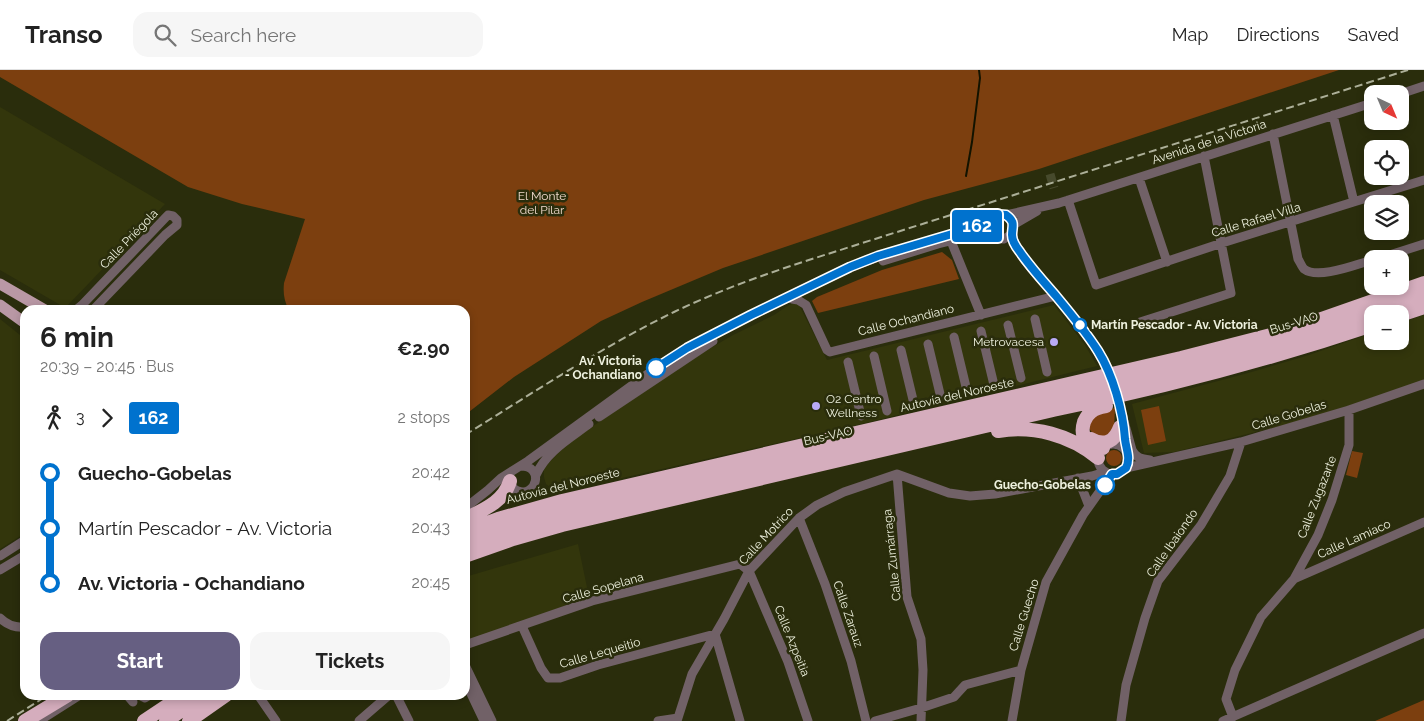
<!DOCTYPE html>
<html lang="en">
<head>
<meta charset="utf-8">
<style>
	body { margin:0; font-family:Raleway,sans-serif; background:#f6f6f6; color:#222; height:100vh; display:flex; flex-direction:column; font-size:19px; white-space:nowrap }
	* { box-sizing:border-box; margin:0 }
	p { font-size:16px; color:#767676 }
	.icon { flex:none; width:28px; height:28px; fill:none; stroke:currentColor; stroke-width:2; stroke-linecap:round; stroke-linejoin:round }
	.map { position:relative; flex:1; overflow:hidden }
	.side { position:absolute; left:20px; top:235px; width:450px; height:395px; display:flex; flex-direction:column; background:#fff; border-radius:15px; box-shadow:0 2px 8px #0003 }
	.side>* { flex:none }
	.badge { padding:0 10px; border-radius:4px; font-size:18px; line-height:32px }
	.needle { width:32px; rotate:136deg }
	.controls { position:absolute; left:1364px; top:15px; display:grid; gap:10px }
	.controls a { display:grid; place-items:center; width:45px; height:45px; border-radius:10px; background:#fff; box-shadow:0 2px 8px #0003; font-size:25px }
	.map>.badge { position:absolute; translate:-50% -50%; box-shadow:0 0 0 2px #fff }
	.legs { display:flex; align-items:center; gap:8px; height:55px; padding:0 20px; font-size:16px }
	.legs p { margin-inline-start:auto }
	.head { display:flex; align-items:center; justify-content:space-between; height:85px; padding:0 20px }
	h1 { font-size:28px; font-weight:700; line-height:38px }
	.primary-button { display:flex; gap:10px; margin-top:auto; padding:10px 20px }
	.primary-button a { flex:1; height:58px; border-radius:15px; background:#665f82; color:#fff; font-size:20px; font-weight:700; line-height:58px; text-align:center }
	.primary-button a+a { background:#f6f6f6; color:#222 }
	ul { padding:0 20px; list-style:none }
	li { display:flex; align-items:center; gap:18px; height:55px; font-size:19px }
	li i { display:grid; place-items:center; width:8px; height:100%; margin:0 6px; background:currentColor }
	li i::after { content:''; width:12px; height:12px; margin:-6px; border:4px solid; border-radius:50%; background:#fff }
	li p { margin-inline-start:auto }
	li:first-child i { background:linear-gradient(#0000 50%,currentColor 0) }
	li:last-child i { background:linear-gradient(currentColor 50%,#0000 0) }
	header { display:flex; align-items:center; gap:30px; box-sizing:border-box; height:70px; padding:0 25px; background:#fff; border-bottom:1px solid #e0e0e0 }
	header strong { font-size:24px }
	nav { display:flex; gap:28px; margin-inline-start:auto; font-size:18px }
	.search { width:350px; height:45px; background:#f6f6f6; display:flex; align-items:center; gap:12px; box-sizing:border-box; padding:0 18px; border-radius:15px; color:#767676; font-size:19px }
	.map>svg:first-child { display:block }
	.built { fill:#33360c }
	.green { fill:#7c3f0f }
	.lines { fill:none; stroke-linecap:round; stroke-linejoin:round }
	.stream { stroke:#121300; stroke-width:2 }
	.minor-tunnel { stroke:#474a2c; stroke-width:9; stroke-dasharray:9 4.5; stroke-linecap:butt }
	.minor { stroke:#716167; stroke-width:9 }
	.major { stroke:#b998a5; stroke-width:11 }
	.highway { stroke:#d5adbd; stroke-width:14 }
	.rail { stroke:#acaf98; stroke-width:2; stroke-dasharray:8 4; stroke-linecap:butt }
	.line-1-casing { stroke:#fff; stroke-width:11 }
	.line-1 { stroke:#0072ce; stroke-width:8 }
	.stop-1-dot { fill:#fff; stroke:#0072ce; stroke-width:2.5 }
	.poi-dot { fill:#b9aaf7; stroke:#2a2d0c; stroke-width:2 }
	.labels { text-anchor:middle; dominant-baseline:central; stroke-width:5; stroke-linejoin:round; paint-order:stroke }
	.street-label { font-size:12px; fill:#eef1de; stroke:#2a2d0c }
	.park-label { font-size:12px; fill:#f0dacc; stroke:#2a2d0c }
	.stop-label { font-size:12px; font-weight:bold; fill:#eef1de; stroke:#2a2d0c; text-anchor:end }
	.poi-label { font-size:12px; fill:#eef1de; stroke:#2a2d0c; text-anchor:end }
</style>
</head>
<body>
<header>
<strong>Transo</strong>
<div class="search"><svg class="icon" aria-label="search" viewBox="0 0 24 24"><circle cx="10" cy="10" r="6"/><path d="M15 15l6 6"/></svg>Search here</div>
<nav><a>Map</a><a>Directions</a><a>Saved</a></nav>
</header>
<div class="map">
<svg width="1424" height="651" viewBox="0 0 1424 651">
	<rect width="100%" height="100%" fill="#2a2d0c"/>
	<path class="built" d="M0 37 165 134 67 236H62L0 200Z
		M796 233 799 235 827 290 1054 235 1085 275 1097 296 857 355 600 413H596L559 421 554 420 546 414 544 407V400L547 395 557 384 577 367 692 289 733 265 774 245 789 235Z
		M1424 245V310L1309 349 1174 382 1144 383 1132 334 1248 303 1309 285 1372 263V271H1400V253Z
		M0 249 25 269V463L0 479Z
		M578 474 589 527 465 572V507Z"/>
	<path class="green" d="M0 0H1339L1039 99 924 130 723 198 642 232 601 251 514 307 465 345V240H289C284 231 283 223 284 213L305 149 242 134 188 117 0 7Z
		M942 182 952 190 959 209 818 243 812 231 817 227 882 200Z
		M1159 336 1166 371 1148 375 1141 340Z
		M1115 338 1114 359 1104 368C1095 365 1088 363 1089 352L1102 341Z
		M1106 388a8 8 0 1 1 16 0a8 8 0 1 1-16 0Z
		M1352 381 1363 383 1357 408 1346 405Z
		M1424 630V651H1375Z"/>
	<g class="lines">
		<path class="stream" d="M966 106 972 72 980 8 979 0"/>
		<path class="minor-tunnel" d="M1050 104 1054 118"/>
		<path class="minor" d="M1400 24 1424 16
			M1333 45 1354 132
			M1273 64 1298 189C1300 192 1302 197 1304 199 1318 210 1357 194 1372 190
			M1139 108 1167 192
			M1068 130 1096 215 1222 173 1424 110
			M1006 145 1059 133 1372 33
			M1013 155 1037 141
			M1012 164C1017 188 1040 207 1056 226 1075 249 1093 271 1107 298
			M951 171 981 245
			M1377 189 1424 174
			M883 191 938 174 978 164 992 166
			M792 229 798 230 806 235 827 280 830 282 1056 226
			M76 240 82 235 168 145 173 146 177 150V155L165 165 93 240
			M1035 249 1047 302
			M1134 254 1231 223 1204 86
			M1008 255 1021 308
			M981 261 994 315
			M954 267 967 321
			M928 274 941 328
			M901 280 914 334
			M874 286 887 341
			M848 292 861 346
			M1120 337 1132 380C1136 388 1141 389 1150 390
			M599 347 713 271
			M1098 389a15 15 0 1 1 30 0a15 15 0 1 1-30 0Z
			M1126 398 1241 372 1349 340 1424 314
			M897 404 907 527 921 569 923 600 921 651
			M897 404 949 423 970 426 995 424 1092 406 1105 402
			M536 405C546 382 569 369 589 354
			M510 408C511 414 512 419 518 421 536 428 545 396 521 396
			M1078 408 1089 436
			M465 438 488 420 501 408 528 391 656 298 687 278 751 245 851 197 878 187 979 156 990 150 996 145 1002 144 1011 149 1013 155 1012 164 1004 169C992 170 985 161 990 150
			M799 448 825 514 851 591 866 651
			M0 486 25 470
			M0 500 25 485
			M1294 509 1424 452
			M0 548C7 555 15 558 25 557
			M522 556 541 598 548 608H560L598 595 715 564 740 651
			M465 575 592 531 740 494 749 501 788 592 808 651
			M465 595 492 651
			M465 611 484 651
			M127 625 133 632
			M139 625 145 628 150 625
			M258 625 276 651
			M396 625 409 651
			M1233 647 1226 629 1235 600 1261 547 1294 509 1318 465 1332 430 1349 375V340
			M39 651 80 625
			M359 651 389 625
			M658 651 678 648
			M677 651 692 604 724 549 749 501 799 448 817 435 844 422 897 404
			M875 651 921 638 954 627 965 615 1021 600
			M1012 651 1021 600 1046 512 1083 445 1112 404
			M1121 651 1126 615 1145 548 1158 511 1201 455 1230 406 1241 372
			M1223 651 1424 563"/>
		<path class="major" d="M0 214 45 240
			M0 235 25 253"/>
		<path class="highway" d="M1374 244 1424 227
			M1400 245 1424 237
			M998 361C1033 355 1071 365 1098 388
			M1091 369C1105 377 1115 371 1120 357
			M1103 378C1088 375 1079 368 1084 352 1086 348 1087 345 1091 342 1095 338 1100 337 1106 336
			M465 449C483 440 504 432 510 411
			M465 461 498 449 562 431 1181 288 1287 261 1424 213
			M465 472 500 460 565 441 1185 299 1288 271 1372 244
			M465 486 513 469 562 455 1053 340C1161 318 1268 290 1372 255
			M25 651 68 625
			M144 651 183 625
			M166 651 204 625
			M189 651 226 625"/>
		<path class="rail" d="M465 365C534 322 602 277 674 242 726 217 780 199 834 182L1408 0
			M7 651 48 625"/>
	</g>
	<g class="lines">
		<defs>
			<path id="line-1" d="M656 298 687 278 751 245 850 197 878 186 979 156C988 151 995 143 1006 145 1016 152 1012 156 1012 165 1012 171 1016 177 1020 182 1031 198 1044 212 1056 226 1071 244 1086 262 1098 281 1113 305 1123 341 1125 369 1126 379 1131 388 1126 398L1117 404H1112L1105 415"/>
		</defs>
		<use href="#line-1" class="line-1-casing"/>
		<use href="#line-1" class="line-1"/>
	</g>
	<g class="stop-1-dot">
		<circle cx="1080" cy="255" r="6"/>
		<circle cx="656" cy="298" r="9"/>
		<circle cx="1105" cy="415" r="9"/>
	</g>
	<g class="poi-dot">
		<circle cx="1054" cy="272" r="5"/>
		<circle cx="816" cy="336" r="5"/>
	</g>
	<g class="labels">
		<g class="street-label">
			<text transform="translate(1209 72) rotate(-18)">Avenida de la Victoria</text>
			<text transform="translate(1256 150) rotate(-17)">Calle Rafael Villa</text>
			<text transform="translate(129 169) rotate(-46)">Calle Priégola</text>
			<text transform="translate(906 250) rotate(-14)">Calle Ochandiano</text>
			<text transform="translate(1294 253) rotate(-17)">Bus-VAO</text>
			<text transform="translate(957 325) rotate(-13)">Autovía del Noroeste</text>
			<text transform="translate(1289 345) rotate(-17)">Calle Gobelas</text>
			<text transform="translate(828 366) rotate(-13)">Bus-VAO</text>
			<text transform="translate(563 416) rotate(-14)">Autovía del Noroeste</text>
			<text transform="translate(1317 427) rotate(-69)">Calle Zugazarte</text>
			<text transform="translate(766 466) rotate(-47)">Calle Motrico</text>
			<text transform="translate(1354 469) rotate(-24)">Calle Lamiaco</text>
			<text transform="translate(1172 473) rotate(-55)">Calle Ibaiondo</text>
			<text transform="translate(892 485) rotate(-96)">Calle Zumárraga</text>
			<text transform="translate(603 518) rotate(-16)">Calle Sopelana</text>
			<text transform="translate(848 544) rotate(71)">Calle Zarauz</text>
			<text transform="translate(1024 545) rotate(-73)">Calle Guecho</text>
			<text transform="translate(792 571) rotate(68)">Calle Azpeitia</text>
			<text transform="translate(600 583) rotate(-16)">Calle Lequeitio</text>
		</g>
		<g class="park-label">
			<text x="542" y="126">El Monte<tspan x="542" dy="14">del Pilar</tspan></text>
		</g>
		<g class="stop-label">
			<text x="1091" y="255" text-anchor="start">Martín Pescador - Av. Victoria</text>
			<text x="642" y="291">Av. Victoria<tspan x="642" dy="14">- Ochandiano</tspan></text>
			<text x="1091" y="415">Guecho-Gobelas</text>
		</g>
		<g class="poi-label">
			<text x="1044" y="272">Metrovacesa</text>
			<text x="826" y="329" text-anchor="start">O2 Centro<tspan x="826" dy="14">Wellness</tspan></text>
		</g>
	</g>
</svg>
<div class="controls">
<a><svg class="needle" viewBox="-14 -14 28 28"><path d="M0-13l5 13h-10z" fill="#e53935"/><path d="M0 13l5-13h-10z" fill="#767676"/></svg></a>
<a><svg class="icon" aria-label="locate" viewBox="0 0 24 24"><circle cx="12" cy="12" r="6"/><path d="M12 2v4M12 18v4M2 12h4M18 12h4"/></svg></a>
<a><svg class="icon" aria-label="layers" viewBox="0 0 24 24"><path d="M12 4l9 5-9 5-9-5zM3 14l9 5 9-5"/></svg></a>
<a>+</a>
<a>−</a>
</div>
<b class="badge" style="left:977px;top:156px;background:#0072ce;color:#fff">162</b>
<section class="side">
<div class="head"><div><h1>6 min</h1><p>20:39 – 20:45 · Bus</p></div><b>€2.90</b></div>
<div class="legs"><svg class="icon" aria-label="walk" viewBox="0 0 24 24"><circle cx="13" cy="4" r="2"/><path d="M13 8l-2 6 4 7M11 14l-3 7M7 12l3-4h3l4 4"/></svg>3<svg class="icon" aria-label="forward" viewBox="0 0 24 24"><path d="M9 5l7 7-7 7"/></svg><b class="badge" style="background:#0072ce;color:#fff">162</b><p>2 stops</p></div>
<ul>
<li><i style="color:#0072ce"></i><b>Guecho-Gobelas</b><p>20:42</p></li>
<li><i style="color:#0072ce"></i><span>Martín Pescador - Av. Victoria</span><p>20:43</p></li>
<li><i style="color:#0072ce"></i><b>Av. Victoria - Ochandiano</b><p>20:45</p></li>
</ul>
<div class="primary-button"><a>Start</a><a>Tickets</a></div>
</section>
</div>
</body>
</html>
